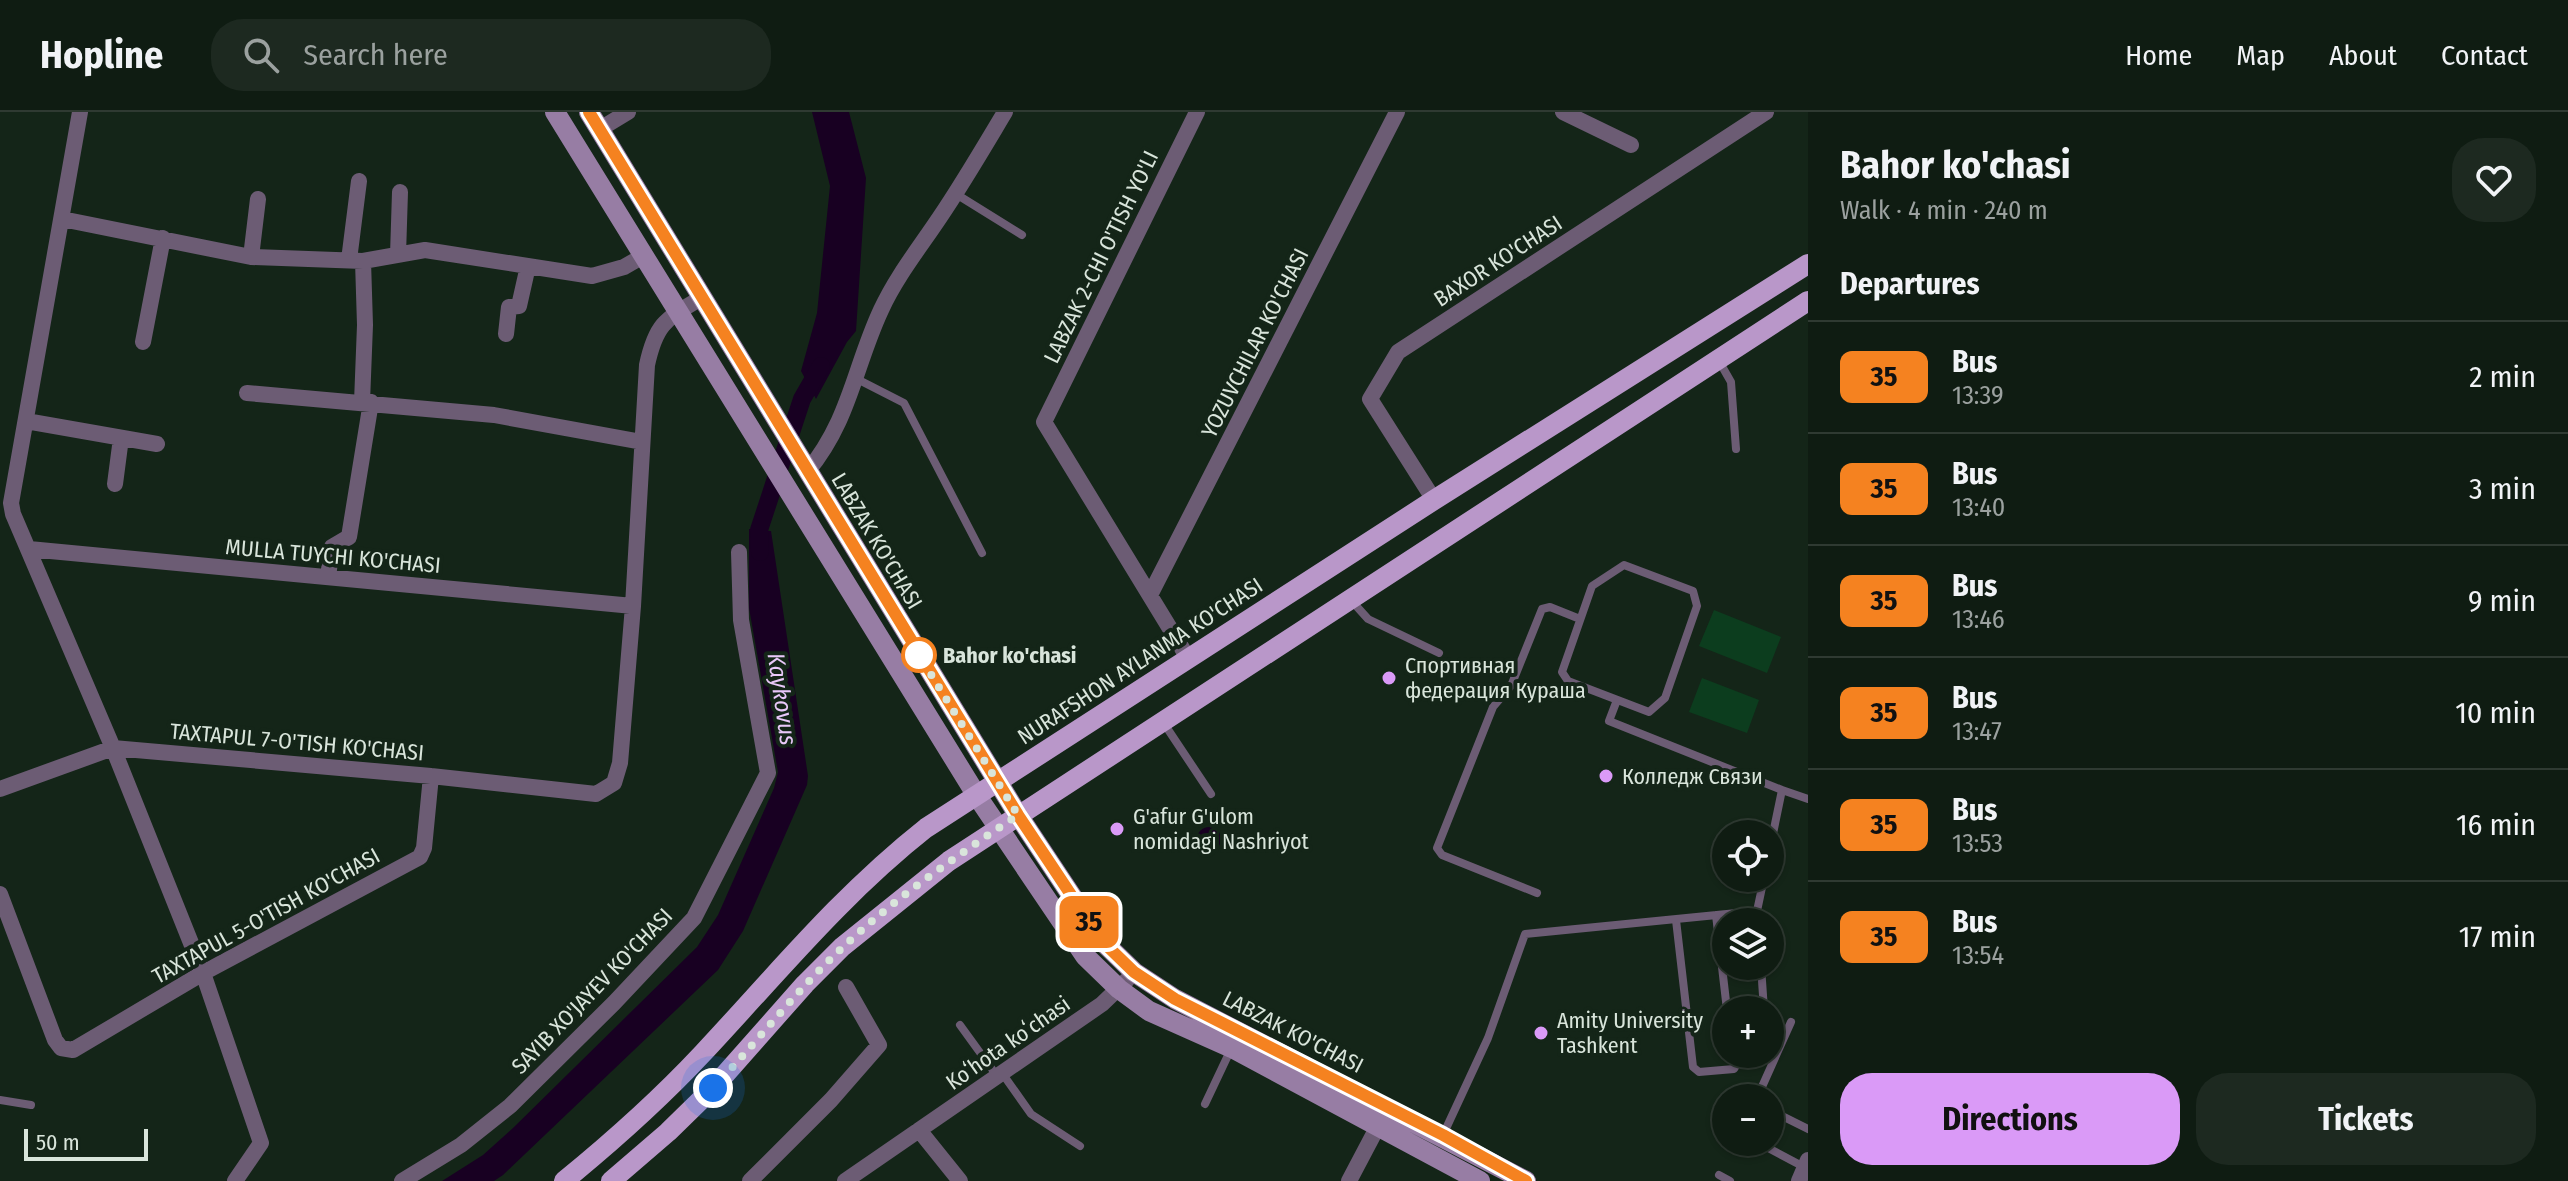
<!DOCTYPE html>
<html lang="en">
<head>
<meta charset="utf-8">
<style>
	body { margin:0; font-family:"Fira Sans Condensed",sans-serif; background:#1d2920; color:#f1f3f6; height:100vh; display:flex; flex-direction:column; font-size:30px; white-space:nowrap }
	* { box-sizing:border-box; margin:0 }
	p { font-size:26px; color:#9ba19f }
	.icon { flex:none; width:44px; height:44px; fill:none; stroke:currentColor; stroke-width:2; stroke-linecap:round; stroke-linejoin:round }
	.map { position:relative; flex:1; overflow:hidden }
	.panel { display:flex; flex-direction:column; background:#0f1c12; width:760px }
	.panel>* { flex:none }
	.badge { padding:0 16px; border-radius:12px; font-size:28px; line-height:52px }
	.tools { position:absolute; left:1712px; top:708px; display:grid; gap:16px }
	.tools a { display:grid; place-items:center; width:72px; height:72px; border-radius:50%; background:#0f1c12; box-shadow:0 2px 6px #0004,0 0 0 2px #2f3a32; font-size:40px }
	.scale { position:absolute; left:24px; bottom:20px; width:124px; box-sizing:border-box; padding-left:8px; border:4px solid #d9e5db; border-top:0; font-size:22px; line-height:28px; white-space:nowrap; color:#d9e5db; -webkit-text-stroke:6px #142518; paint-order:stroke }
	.you { position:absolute; width:40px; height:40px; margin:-20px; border:6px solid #fff; border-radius:50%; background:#1a73e8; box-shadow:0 0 0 12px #1a73e833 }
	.map>.badge { position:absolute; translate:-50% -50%; box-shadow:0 0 0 4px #fff }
	h2 { padding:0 32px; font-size:30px; line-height:72px }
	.round { display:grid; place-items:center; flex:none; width:84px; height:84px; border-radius:32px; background:#1d2920 }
	.summary { display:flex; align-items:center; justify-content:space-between; height:136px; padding:0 32px }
	h1 { font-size:38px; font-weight:700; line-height:60px }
	.action { display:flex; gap:16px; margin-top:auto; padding:16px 32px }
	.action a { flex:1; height:92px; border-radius:32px; background:#da9af7; color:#111; font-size:32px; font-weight:700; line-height:92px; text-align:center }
	.action a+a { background:#1d2920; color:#f1f3f6 }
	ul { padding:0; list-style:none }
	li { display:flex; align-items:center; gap:24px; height:112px; padding:0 32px; border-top:2px solid #2f3a32 }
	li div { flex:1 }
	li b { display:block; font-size:30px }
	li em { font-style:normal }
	li .badge { min-width:88px; font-weight:700; text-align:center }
	header { display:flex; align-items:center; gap:48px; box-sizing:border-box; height:112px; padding:0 40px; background:#0f1c12; border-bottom:2px solid #2f3a32 }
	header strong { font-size:38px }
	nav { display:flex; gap:44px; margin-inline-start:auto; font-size:28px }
	.search { width:560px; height:72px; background:#1d2920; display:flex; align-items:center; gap:20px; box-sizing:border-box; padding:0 28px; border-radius:32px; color:#9ba19f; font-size:30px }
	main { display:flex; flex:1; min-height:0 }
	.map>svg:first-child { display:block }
	.green { fill:#0c3d1e }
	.water { fill:#180022 }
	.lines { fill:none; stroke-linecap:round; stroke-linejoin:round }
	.canal { stroke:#180022; stroke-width:18 }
	.service { stroke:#6c5c74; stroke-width:8 }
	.minor { stroke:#6c5c74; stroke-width:16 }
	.secondary { stroke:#977da4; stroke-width:20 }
	.primary { stroke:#b997c9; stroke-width:20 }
	.line-casing { stroke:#fff; stroke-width:18 }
	.line { stroke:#f58220; stroke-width:12 }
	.walk { stroke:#d9e5db; stroke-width:8; stroke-dasharray:0 14.4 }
	.stop-dot { fill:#fff; stroke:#f58220; stroke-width:4 }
	.poi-dot { fill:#da9af7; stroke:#142518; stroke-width:3 }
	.labels { text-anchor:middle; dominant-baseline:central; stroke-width:8; stroke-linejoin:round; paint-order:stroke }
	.street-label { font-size:22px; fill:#d9e5db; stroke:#142518 }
	.stop-label { font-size:22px; font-weight:bold; fill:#d9e5db; stroke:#142518; text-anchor:start }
	.poi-label { font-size:22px; fill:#d9e5db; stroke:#142518; text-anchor:start }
	.water-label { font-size:24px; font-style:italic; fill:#e9c8f9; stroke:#142518 }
</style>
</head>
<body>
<header>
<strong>Hopline</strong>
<div class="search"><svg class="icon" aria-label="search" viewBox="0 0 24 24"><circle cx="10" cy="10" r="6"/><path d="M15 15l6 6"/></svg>Search here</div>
<nav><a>Home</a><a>Map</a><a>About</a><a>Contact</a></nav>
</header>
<main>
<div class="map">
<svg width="1808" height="1069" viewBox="0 0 1808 1069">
	<rect width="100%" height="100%" fill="#142518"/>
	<path class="green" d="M1714 498 1781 525 1767 561 1699 534Z
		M1702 566 1759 588 1747 621 1689 600Z"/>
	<path class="water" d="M812 0H849L866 66 856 219 847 230 816 287 801 259 817 201 830 74Z
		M749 417 771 419 808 664 807 673 743 819 718 858 503 1063 494 1069H442L483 1043 513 1016 697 835 718 803 774 676 778 660 749 496Z
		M1197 727a12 12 0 1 1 24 0a12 12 0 1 1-24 0Z"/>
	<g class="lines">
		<path class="canal" d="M760 440 759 418 802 287 821 254"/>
		<path class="service" d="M956 82 1022 123
			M1719 249 1731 270 1736 337
			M857 267 904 291 982 441
			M1624 453 1693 479 1697 494 1665 586 1649 600 1568 569 1562 560 1592 474Z
			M1350 487 1368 507 1439 541
			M1617 588 1609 609 1782 678 1770 736
			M1163 610 1211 682
			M1782 678 1808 687
			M1537 781 1442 743 1437 736 1493 595 1511 574 1542 497 1550 495 1580 507
			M1716 803 1727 898
			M1676 808 1693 955 1699 960 1734 957 1743 942
			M1761 854 1764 898
			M960 913 997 964
			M1002 961 1031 1002 1080 1034
			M1757 986 1791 910
			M0 988 31 993
			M1205 992 1231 937
			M1770 998 1808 1017
			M1443 1023 1488 926 1525 822 1757 799 1764 766
			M1757 1030 1804 1055
			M1719 1063 1730 1069"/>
		<path class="minor" d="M80 0 11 391 13 402 113 636 203 861 261 1031 235 1069
			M1563 0 1631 33
			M600 17 628 0
			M62 107 251 145 363 149 425 138 592 164 624 155 643 144
			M398 143 400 80
			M251 145 258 87
			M349 148 359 69
			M506 222 509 195 519 194 528 154
			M143 230 163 126
			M247 281 494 303 642 330
			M362 290 365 213 363 149
			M26 309 157 332
			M807 360C850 308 854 256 881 198 896 165 920 135 940 105 963 71 984 35 1005 0
			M115 372 121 326
			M1434 388 1370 287 1398 240 1766 0
			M29 437 633 494
			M328 465 332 435 349 425 371 290
			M1150 483 1397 0
			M1188 546 1044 310 1197 0
			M0 677 113 636 431 664 596 682 614 671 620 651 633 494 647 253C656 211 666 207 701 186
			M0 782 55 928 61 936 73 938 203 861 420 745 424 736 431 664
			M919 1018 960 1069
			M402 1069 461 1033 510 994 614 891 694 806 768 661 741 508 739 440
			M750 1069 831 988 879 933 846 875
			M845 1069 1102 892 1127 868
			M1349 1069 1378 1014
			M1799 1069 1808 1048"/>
		<path class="secondary" d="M555 0 977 684 1085 844 1119 877 1149 899 1232 936 1480 1069
			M589 0 1018 703 1101 828 1134 860 1175 887 1526 1069"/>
		<path class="primary" d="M564 1069C613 1029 660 987 703 941 776 863 841 783 926 716L1434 388 1808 152
			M611 1069 668 1020 713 976 805 872 842 835 949 749 1808 189"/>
	</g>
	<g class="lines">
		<defs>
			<path id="line" d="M589 0 1018 703 1101 828 1134 860 1175 887 1443 1023 1526 1069"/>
		</defs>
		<use href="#line" class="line-casing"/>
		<use href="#line" class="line"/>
		<path class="walk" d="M713 976C757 930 796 879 842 836 896 785 957 744 1018 703L919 543"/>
	</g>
	<circle class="stop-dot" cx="919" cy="543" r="16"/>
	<g class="poi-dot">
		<circle cx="1389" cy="566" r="8"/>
		<circle cx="1606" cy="664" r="8"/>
		<circle cx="1117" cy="717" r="8"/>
		<circle cx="1541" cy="921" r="8"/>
	</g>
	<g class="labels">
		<g class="street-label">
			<text transform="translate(1101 145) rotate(-64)">LABZAK 2-CHI O'TISH YO'LI</text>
			<text transform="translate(1498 149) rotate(-33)">BAXOR KO'CHASI</text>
			<text transform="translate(1255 231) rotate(-63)">YOZUVCHILAR KO'CHASI</text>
			<text transform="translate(877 429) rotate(59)">LABZAK KO'CHASI</text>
			<text transform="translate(333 444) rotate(5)">MULLA TUYCHI KO'CHASI</text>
			<text transform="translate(1140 549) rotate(-33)">NURAFSHON AYLANMA KO'CHASI</text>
			<text transform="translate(297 630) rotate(5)">TAXTAPUL 7-O'TISH KO'CHASI</text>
			<text transform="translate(266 804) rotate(-29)">TAXTAPUL 5-O'TISH KO'CHASI</text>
			<text transform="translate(592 879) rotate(-46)">SAYIB XO'JAYEV KO'CHASI</text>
			<text transform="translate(1293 920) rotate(27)">LABZAK KO'CHASI</text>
			<text transform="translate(1008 931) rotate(-35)">Koʻhota koʻchasi</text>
		</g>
		<g class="stop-label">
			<text x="943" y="543">Bahor ko'chasi</text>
		</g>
		<g class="poi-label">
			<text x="1405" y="553">Спортивная<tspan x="1405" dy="25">федерация Кураша</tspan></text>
			<text x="1622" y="664">Колледж Связи</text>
			<text x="1133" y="704">G'afur G'ulom<tspan x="1133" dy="25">nomidagi Nashriyot</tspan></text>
			<text x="1557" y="908">Amity University<tspan x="1557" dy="25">Tashkent</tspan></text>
		</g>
		<g class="water-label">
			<text transform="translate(782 587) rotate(82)">Kaykovus</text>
		</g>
	</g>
</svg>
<div class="tools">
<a><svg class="icon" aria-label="locate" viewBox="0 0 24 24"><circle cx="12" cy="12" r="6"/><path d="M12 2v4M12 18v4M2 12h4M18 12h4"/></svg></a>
<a><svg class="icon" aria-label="layers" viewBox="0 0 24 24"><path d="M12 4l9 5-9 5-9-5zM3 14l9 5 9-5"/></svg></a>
<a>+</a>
<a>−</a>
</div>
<div class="scale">50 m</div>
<div class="you" style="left:713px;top:976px"></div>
<b class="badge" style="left:1089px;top:810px;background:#f58220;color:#111">35</b>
</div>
<section class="panel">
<div class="summary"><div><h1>Bahor ko'chasi</h1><p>Walk · 4 min · 240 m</p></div><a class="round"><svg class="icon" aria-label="heart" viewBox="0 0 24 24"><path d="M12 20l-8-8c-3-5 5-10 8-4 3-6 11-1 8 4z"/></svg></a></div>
<h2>Departures</h2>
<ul>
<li><span class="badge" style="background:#f58220;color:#111">35</span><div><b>Bus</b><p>13:39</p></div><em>2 min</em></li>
<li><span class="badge" style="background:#f58220;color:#111">35</span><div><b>Bus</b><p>13:40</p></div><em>3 min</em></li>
<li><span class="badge" style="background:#f58220;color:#111">35</span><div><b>Bus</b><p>13:46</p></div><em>9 min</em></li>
<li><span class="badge" style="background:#f58220;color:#111">35</span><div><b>Bus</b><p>13:47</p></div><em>10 min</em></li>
<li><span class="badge" style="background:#f58220;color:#111">35</span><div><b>Bus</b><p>13:53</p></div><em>16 min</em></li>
<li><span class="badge" style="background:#f58220;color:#111">35</span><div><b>Bus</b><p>13:54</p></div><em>17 min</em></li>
</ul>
<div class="action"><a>Directions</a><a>Tickets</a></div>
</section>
</main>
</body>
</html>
